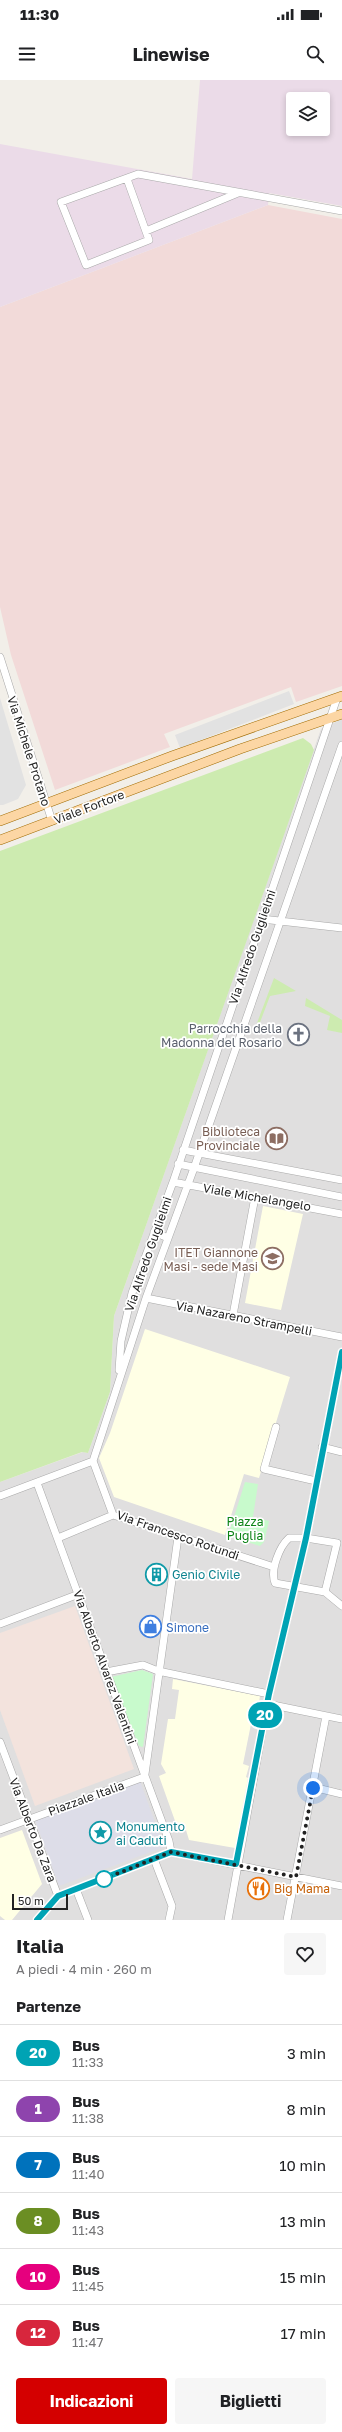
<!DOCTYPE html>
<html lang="it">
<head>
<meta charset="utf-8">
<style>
	body { margin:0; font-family:"Golos Text",sans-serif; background:#f6f6f6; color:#202124; height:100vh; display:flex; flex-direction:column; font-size:15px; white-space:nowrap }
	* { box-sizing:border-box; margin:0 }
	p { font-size:13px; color:#757577 }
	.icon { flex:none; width:22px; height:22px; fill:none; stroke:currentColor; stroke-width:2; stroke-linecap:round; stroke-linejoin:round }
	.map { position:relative; height:1840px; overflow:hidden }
	.sheet { display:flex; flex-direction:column; background:#fff; flex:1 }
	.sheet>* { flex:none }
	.badge { padding:0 8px; border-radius:13px; font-size:14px; line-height:26px }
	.fabs { position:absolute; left:286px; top:12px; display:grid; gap:8px }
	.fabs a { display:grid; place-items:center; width:44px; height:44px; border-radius:4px; background:#fff; box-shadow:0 2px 6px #0003; font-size:20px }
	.scale { position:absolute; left:12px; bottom:10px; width:56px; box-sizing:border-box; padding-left:4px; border:2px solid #222; border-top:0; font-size:11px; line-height:14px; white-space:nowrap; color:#222; -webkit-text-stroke:3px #fff; paint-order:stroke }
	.you { position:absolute; width:20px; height:20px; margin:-10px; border:3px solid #fff; border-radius:50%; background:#1a73e8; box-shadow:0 0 0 6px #1a73e833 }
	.map>.badge { position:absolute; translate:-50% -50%; box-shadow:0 0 0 2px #fff }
	h2 { padding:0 16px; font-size:15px; line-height:36px }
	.round { display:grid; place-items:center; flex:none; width:42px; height:42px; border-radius:4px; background:#f6f6f6 }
	.overview { display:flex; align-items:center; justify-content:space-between; height:68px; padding:0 16px }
	h1 { font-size:19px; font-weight:700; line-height:30px }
	.cta { display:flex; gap:8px; margin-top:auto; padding:8px 16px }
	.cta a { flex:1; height:46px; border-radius:4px; background:#d40000; color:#fff; font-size:16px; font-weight:700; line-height:46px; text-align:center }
	.cta a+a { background:#f6f6f6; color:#202124 }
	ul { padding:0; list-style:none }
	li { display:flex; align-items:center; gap:12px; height:56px; padding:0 16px; border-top:1px solid #e0e0e0 }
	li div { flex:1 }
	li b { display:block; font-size:15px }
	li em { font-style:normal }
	li .badge { min-width:44px; font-weight:700; text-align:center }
	.status { display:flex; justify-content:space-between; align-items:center; height:28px; padding:0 20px; background:#fff; direction:ltr }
	.status svg { height:11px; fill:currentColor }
	header { display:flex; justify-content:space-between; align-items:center; height:52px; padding:0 16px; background:#fff; font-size:18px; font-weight:700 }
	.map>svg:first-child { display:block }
	.residential { fill:#e0dfdf }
	.commercial { fill:#f2dad9 }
	.industrial { fill:#ebdbe8; fill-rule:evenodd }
	.education { fill:#ffffe5 }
	.military { fill:#f3e3dd }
	.grass { fill:#cdebb0 }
	.park { fill:#c8facc }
	.parking { fill:#e2e2e2 }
	.plaza { fill:#dddde8 }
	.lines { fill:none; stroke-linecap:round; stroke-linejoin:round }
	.minor-casing { stroke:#a9a9a9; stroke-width:8 }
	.major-casing { stroke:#a06b00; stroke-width:10 }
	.minor { stroke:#fff; stroke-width:7 }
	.major { stroke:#fcd6a4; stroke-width:9 }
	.line-casing { stroke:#fff; stroke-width:9 }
	.line { stroke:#00a3b4; stroke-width:6 }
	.walk { stroke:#222; stroke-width:4; stroke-dasharray:0 7.2 }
	.stop-dot { fill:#fff; stroke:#00a3b4; stroke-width:2 }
	.labels { text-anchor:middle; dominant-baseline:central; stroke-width:3.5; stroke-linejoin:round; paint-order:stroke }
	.street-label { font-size:12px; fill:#222; stroke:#fff }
	.worship-label { font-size:12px; fill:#5b616d; stroke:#fff; text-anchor:end }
	.education-label { font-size:12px; fill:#785e54; stroke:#fff; text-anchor:end }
	.park-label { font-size:12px; fill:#0c8416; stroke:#fff }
	.culture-label { font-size:12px; fill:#0d838f; stroke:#fff; text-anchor:start }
	.shop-label { font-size:12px; fill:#366cbe; stroke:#fff; text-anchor:start }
	.food-label { font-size:12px; fill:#c56008; stroke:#fff; text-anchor:start }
</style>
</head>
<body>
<div class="status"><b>11:30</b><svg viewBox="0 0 49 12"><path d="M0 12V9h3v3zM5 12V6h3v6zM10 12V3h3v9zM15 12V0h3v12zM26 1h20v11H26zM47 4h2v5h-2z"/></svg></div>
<header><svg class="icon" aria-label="menu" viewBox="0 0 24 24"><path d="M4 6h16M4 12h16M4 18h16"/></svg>Linewise<svg class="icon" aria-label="search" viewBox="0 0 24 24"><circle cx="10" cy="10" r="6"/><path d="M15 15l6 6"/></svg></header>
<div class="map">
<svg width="342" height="1840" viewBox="0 0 342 1840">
	<rect width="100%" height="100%" fill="#f2efe9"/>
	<path class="residential" d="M342 639V1840H0V1402L83 1372 88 1373 110 1312 114 1236 321 649Z"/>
	<path class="commercial" d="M268 125 342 139V606L296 622 291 607 164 654 170 667 55 710 11 575 0 527V227Z"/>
	<path class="industrial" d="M200 0H342V126L269 113 268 125 0 227V64L192 99ZM293 19H323V49H293Z"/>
	<path class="education" d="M263 1126 303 1134 281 1230 245 1223Z
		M145 1249 290 1297 259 1398 244 1394 225 1455 114 1417 99 1378 110 1353Z
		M173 1599 260 1616 256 1640 252 1639 243 1684 249 1686 246 1697 248 1698 235 1768 189 1760 186 1750 179 1752 159 1696 166 1693 161 1684 168 1639H175L179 1610 172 1609Z
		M22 1750 42 1804 12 1840H5L0 1836V1758Z"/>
	<path class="military" d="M75 1526 134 1689 35 1726 0 1630V1553Z"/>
	<path class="grass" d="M303 658 311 664 314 670 114 1236 110 1312 88 1373 82 1372 0 1402V771Z
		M274 898 296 911 270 916 259 945 257 943Z
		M306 918 342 940V953L327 950 330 936 305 926Z"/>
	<path class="park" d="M245 1402 258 1404 253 1437 269 1441 264 1462 260 1466 228 1456Z
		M142 1590 153 1594 143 1667 139 1666 111 1597Z"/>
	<path class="parking" d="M289 611 294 624 180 668 175 655Z
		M0 618 26 705 18 719 3 725H0Z"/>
	<path class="plaza" d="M140 1701 164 1767 59 1806 35 1740Z"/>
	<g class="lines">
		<defs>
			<path id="minor" d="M127 99 149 160 86 185 61 122 138 94 342 131
				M146 151 238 113
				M0 577 52 741
				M262 839 342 848
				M183 1070 342 1100
				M178 1084 342 1117
				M173 1102 342 1134
				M154 1152 168 1158
				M146 1218 342 1257
				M233 1235 255 1117
				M119 1290 121 1261 132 1213 173 1102 337 618
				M276 1347 264 1389 316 1401
				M322 1367 342 1372
				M93 1381 146 1218 194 1088 342 665
				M93 1381 113 1435 274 1487
				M37 1403 169 1761 171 1772
				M0 1416 93 1381
				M58 1458 113 1435
				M325 1512 337 1463 306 1458H289C279 1467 270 1491 275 1503L325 1512 342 1526
				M0 1544 79 1514
				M106 1592 143 1585 158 1591 269 1614
				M268 1624 342 1639
				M0 1662 58 1816
				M145 1694 178 1457
				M313 1707 342 1714
				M0 1750 144 1697
				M171 1772 342 1806
				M154 1779 172 1826 169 1840
				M76 1809 88 1840
				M37 1840 58 1816 171 1772
				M228 1840 269 1614 306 1458 342 1272
				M287 1840 326 1636"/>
			<path id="major" d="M0 741 172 676 342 616
				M0 760 240 669 342 634"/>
		</defs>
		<use href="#minor" class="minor-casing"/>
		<use href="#major" class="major-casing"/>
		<use href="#minor" class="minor"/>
		<use href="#major" class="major"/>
	</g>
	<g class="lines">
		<defs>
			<path id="line" d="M37 1840 58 1816 171 1772 236 1784 269 1614 306 1458 342 1272"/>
		</defs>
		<use href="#line" class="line-casing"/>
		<use href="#line" class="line"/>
		<path class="walk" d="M104 1799 171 1772 296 1797 313 1708"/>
	</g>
	<defs>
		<symbol id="church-ring" viewBox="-11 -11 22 22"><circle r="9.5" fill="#fff" stroke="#6b7280" stroke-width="1.5"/><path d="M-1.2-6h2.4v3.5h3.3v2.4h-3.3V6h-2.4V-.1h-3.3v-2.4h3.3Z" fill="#6b7280"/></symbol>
		<symbol id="library-ring" viewBox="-11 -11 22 22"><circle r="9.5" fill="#fff" stroke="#8d6e63" stroke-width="1.5"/><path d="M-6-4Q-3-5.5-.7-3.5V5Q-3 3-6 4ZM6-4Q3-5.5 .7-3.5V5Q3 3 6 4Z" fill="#8d6e63"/></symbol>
		<symbol id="university-ring" viewBox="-11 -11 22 22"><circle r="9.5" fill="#fff" stroke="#8d6e63" stroke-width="1.5"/><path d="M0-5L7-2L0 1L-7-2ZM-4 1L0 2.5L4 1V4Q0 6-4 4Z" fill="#8d6e63"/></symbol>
		<symbol id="building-ring" viewBox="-11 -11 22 22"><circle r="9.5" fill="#fff" stroke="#0f9aa8" stroke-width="1.5"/><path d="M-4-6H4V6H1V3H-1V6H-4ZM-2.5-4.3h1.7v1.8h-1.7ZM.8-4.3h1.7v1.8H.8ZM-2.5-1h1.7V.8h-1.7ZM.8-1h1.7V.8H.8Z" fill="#0f9aa8"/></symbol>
		<symbol id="shop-ring" viewBox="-11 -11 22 22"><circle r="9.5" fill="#fff" stroke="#3f7fe0" stroke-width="1.5"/><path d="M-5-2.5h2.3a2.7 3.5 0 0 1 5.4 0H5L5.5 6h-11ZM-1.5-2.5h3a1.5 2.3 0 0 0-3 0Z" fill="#3f7fe0"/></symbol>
		<symbol id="sight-ring" viewBox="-11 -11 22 22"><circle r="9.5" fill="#fff" stroke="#0f9aa8" stroke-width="1.5"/><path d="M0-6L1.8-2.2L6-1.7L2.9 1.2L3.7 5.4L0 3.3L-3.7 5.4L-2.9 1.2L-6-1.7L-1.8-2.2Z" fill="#0f9aa8"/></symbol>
		<symbol id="restaurant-ring" viewBox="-11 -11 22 22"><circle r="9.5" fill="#fff" stroke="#e8710a" stroke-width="1.5"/><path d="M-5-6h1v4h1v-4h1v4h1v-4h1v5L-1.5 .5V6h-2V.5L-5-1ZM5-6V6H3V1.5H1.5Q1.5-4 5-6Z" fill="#e8710a"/></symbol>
	</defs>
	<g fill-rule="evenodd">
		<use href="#church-ring" x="286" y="942" width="25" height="25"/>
		<use href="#library-ring" x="264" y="1046" width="25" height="25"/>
		<use href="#university-ring" x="260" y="1166" width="25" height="25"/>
		<use href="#building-ring" x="144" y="1482" width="25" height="25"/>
		<use href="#shop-ring" x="138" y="1534" width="25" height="25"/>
		<use href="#sight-ring" x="88" y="1740" width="25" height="25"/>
		<use href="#restaurant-ring" x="246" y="1796" width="25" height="25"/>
	</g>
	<circle class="stop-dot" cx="104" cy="1799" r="8"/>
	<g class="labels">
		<g class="street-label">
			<text transform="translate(29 671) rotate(72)">Via Michele Protano</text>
			<text transform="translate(89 727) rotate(-21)">Viale Fortore</text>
			<text transform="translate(252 867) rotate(-71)">Via Alfredo Guglielmi</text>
			<text transform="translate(257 1117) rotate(10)">Viale Michelangelo</text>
			<text transform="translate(148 1174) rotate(-71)">Via Alfredo Guglielmi</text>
			<text transform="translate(244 1238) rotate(11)">Via Nazareno Strampelli</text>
			<text transform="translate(178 1455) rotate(19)">Via Francesco Rotundi</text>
			<text transform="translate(105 1587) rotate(70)">Via Alberto Alvarez Valentini</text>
			<text transform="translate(86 1718) rotate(-20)">Piazzale Italia</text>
			<text transform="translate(33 1750) rotate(69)">Via Alberto Da Zara</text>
		</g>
		<g class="worship-label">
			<text x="282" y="948">Parrocchia della<tspan x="282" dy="14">Madonna del Rosario</tspan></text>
		</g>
		<g class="education-label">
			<text x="260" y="1051">Biblioteca<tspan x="260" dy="14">Provinciale</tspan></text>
			<text x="258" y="1172">ITET Giannone<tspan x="258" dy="14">Masi - sede Masi</tspan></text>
		</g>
		<g class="park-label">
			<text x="245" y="1441">Piazza<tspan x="245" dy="14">Puglia</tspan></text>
		</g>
		<g class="culture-label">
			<text x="172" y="1494">Genio Civile</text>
			<text x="116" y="1746">Monumento<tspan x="116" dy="14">ai Caduti</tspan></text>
		</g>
		<g class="shop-label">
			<text x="166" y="1547">Simone</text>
		</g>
		<g class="food-label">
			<text x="274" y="1808">Big Mama</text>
		</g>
	</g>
</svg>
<div class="fabs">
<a><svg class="icon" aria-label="layers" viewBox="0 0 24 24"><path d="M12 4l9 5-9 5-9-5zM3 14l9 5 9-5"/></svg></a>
</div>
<div class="scale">50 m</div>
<div class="you" style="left:313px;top:1708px"></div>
<b class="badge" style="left:265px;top:1635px;background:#00a3b4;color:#fff">20</b>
</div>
<section class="sheet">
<div class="overview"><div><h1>Italia</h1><p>A piedi · 4 min · 260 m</p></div><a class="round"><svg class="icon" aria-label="heart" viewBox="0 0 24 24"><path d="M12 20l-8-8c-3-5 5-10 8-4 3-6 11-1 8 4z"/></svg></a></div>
<h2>Partenze</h2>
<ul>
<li><span class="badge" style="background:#00a3b4;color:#fff">20</span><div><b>Bus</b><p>11:33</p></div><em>3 min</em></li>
<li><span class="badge" style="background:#8e44ad;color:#fff">1</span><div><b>Bus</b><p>11:38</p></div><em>8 min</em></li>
<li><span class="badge" style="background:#0072bc;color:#fff">7</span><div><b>Bus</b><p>11:40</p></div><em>10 min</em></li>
<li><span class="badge" style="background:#6b8e23;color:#fff">8</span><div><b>Bus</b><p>11:43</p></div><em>13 min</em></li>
<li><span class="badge" style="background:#e6007e;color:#fff">10</span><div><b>Bus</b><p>11:45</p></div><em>15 min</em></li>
<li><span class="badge" style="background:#d7263d;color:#fff">12</span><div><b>Bus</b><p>11:47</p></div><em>17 min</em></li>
</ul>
<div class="cta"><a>Indicazioni</a><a>Biglietti</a></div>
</section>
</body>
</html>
